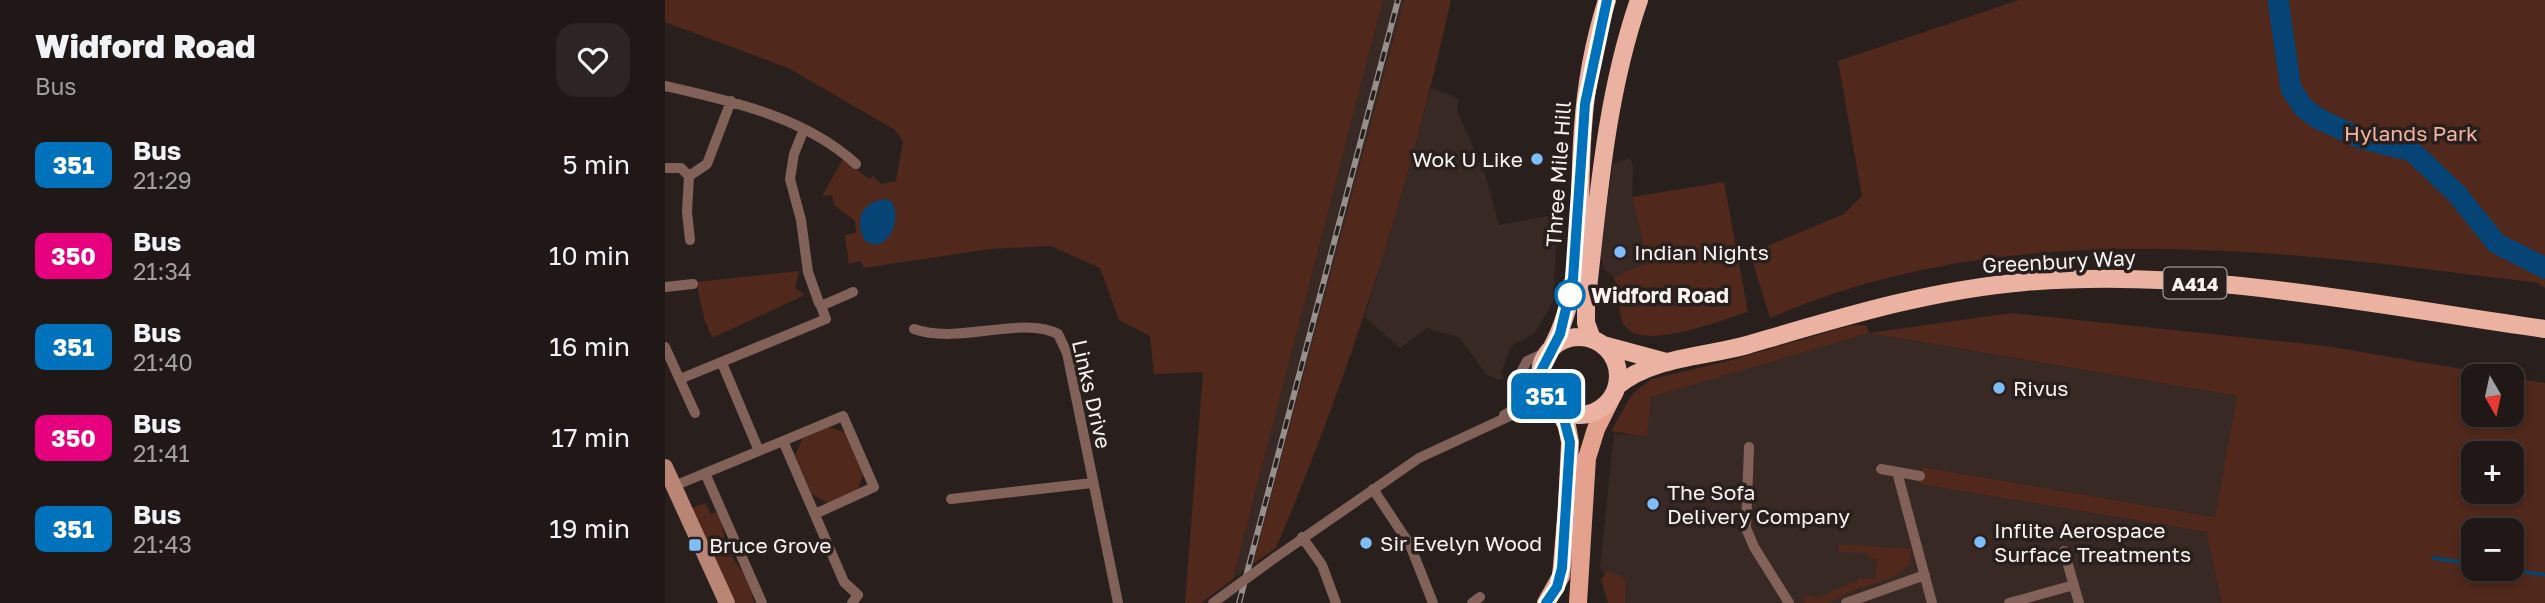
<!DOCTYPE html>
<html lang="en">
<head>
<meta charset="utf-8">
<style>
	body { margin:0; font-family:"Golos Text",sans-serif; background:#2c2523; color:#f1f3f6; height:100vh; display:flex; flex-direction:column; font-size:26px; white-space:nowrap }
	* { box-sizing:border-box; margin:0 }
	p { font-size:23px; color:#a1a0a1 }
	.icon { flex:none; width:38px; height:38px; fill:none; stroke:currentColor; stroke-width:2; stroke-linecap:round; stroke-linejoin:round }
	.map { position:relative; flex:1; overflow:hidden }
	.panel { display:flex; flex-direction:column; background:#1f1816; width:665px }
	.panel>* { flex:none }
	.badge { padding:0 14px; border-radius:10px; font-size:24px; line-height:46px }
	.needle { width:46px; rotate:171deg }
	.fabs { position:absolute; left:1796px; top:364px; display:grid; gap:14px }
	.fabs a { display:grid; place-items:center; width:63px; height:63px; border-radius:14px; background:#1f1816; box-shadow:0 4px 10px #0003,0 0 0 2px #3c3735; font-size:35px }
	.map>.badge { position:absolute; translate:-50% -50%; box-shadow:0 0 0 4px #fff }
	.round { display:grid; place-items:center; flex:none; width:74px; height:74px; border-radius:21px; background:#2c2523 }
	.headline { display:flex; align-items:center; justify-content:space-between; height:119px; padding:0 35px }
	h1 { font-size:33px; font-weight:800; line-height:52px }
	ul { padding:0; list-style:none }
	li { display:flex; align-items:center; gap:21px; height:91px; padding:0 35px }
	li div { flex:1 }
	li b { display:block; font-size:26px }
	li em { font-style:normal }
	li .badge { min-width:77px; font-weight:700; text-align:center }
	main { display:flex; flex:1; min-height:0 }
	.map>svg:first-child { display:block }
	.built { fill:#382924 }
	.green { fill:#51281c; fill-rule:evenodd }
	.water { fill:#054474 }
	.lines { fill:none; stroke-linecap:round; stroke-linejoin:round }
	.stream { stroke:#054474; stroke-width:3.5 }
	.river { stroke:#054474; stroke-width:21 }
	.minor { stroke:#826258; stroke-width:10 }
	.secondary { stroke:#b98676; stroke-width:16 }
	.primary { stroke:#e4a18d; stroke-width:18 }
	.trunk { stroke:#ecb2a1; stroke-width:18 }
	.rail-casing { stroke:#968f8c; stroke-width:6 }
	.rail { stroke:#29201d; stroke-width:3.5; stroke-dasharray:10; stroke-linecap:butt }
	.minor-bridge { stroke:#826258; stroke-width:10 }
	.line-casing { stroke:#fff; stroke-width:16 }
	.line { stroke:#0072bc; stroke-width:10 }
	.poi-dot { fill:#7fbdfa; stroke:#29201d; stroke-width:2.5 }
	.stop-dot { fill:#fff; stroke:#0072bc; stroke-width:3.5 }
	.labels { text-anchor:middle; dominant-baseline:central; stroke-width:7; stroke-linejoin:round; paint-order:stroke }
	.shield { fill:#29201d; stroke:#bbb4b1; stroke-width:2 }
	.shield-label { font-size:19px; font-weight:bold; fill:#f9f3f1 }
	.park-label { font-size:21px; fill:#f2b3a1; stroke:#29201d }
	.poi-label { font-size:21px; fill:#f9f3f1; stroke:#29201d; text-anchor:start }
	.street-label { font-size:21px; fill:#f9f3f1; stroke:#29201d }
	.stop-label { font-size:21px; font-weight:bold; fill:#f9f3f1; stroke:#29201d; text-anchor:start }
</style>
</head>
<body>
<main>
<section class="panel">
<div class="headline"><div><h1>Widford Road</h1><p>Bus</p></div><a class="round"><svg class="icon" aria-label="heart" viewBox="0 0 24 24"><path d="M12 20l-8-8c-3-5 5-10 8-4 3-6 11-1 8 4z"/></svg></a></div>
<ul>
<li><span class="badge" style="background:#0072bc;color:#fff">351</span><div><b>Bus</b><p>21:29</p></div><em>5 min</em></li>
<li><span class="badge" style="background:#e6007e;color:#fff">350</span><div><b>Bus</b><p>21:34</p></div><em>10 min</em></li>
<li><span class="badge" style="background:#0072bc;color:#fff">351</span><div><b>Bus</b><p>21:40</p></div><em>16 min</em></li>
<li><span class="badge" style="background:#e6007e;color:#fff">350</span><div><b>Bus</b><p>21:41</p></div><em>17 min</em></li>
<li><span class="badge" style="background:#0072bc;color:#fff">351</span><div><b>Bus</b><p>21:43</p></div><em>19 min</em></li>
</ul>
</section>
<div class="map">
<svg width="1880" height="603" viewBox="0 0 1880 603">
	<rect width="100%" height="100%" fill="#29201d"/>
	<path class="built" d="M718 0H739L588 564 568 579Z
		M766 88 794 99 792 110 821 177 834 225 893 214 888 302 869 334 846 346 836 373 839 379 832 380 821 374 795 338 762 328 735 348 700 317Z
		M965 158 968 166 967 197 978 241 979 264 949 277 939 269 935 253 948 164Z
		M1204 333 1572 396 1551 517 1257 467 1254 484 1541 532 1557 603H956L935 567 949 433 982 437 985 397Z"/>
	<path class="green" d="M0 0H718L568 579 536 603H520L538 372 489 374 485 336 454 320 435 268 386 246 325 249 198 268 196 261 184 264 180 235 191 233 190 221 169 205 167 195 157 196 178 159 204 179 208 176 216 184 231 181 238 141 230 130 123 68 0 22Z
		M739 0H786C744 188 686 372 611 548L588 564Z
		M1354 0H1880V288L1873 283C1619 251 1349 212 1105 318L1085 253 1179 214 1197 196 1173 61Z
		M1059 182 1083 312C1058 319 977 353 959 325 954 318 953 289 949 277L979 264 978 241 967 197Z
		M134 271 130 288 140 295 47 338 40 321 31 282Z
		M1346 313 1661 346 1838 376H1808V415H1846V378L1880 383V603H1557L1541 532 1254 484 1257 467 1550 517 1572 396 1204 333 986 397 982 437 946 431 968 393 987 379 1063 361 1184 326 1201 325 1204 333ZM1808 453H1846V492H1808ZM1808 530H1846V569H1808Z
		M164 427 181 433 198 474 193 489 163 503 147 494 130 456 137 439Z
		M40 503 46 514 54 511 62 549 85 584 89 603H70L27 508Z
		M1174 544 1246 549 1245 564 1231 576 1181 593 1163 603H1140L1137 599 1140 595 1154 598 1185 583H1192L1193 578 1210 579 1212 559 1203 558V553L1173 552Z
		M943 572 957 576 961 581 960 603H943L936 579Z"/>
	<path class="water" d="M220 199 227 202C235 217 228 241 211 245L200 241C189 220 196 203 220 199Z"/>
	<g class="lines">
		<path class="stream" d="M1768 558 1808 564
			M1841 569 1880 575"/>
		<path class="river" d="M1613 0 1626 89 1639 108 1654 119 1695 138 1747 151 1792 194 1831 243 1880 268"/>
		<path class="minor" d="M0 86C66 101 140 117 191 164
			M139 129 129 154 125 179 136 220 143 272 154 303
			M0 168H16L24 176
			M25 240 22 212 24 176 42 164 66 101
			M0 287 28 284
			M249 329C294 345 357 315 393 334L402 353 453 603
			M0 347 30 413
			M57 363 94 451
			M15 379 161 319 156 306 188 292
			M878 405 858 392 854 376 862 361 884 351
			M839 415 846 411 854 382
			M118 441 178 416 209 487 150 514
			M1084 447 1081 528 1089 547 1124 603
			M1216 469 1255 476
			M1232 472 1267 603
			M40 473 97 603
			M9 486 118 441 179 582 193 595 187 603
			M708 489 745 545 768 603
			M286 499 427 483
			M637 537 657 565 671 603
			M1399 551 1414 603
			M611 557 754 458 864 407 889 406
			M807 603 815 597
			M1181 603 1260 575
			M1344 603 1409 585"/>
		<path class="secondary" d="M0 467 62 603"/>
		<path class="primary" d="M881 603 896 576 902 508 905 442 902 426 892 408
			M913 603 922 458 931 429 945 401"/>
		<path class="trunk" d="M875 376a39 39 0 1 1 78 0a39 39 0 1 1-78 0Z
			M927 339 921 323V306C933 203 940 98 974 0
			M938 345 1001 362
			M886 349C922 284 912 199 918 127 921 84 929 41 942 0
			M952 386C987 357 1039 357 1082 345 1174 318 1264 290 1360 282 1533 267 1709 305 1880 329"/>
		<defs>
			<path id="rail" d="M574 603 733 0"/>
		</defs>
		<use href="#rail" class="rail-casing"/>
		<use href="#rail" class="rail"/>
		<path class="minor-bridge" d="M548 603 611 557"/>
	</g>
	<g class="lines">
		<defs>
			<path id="line" d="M881 603 892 587 897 568 905 442 899 419 878 391 876 371 895 334 908 279 920 104 942 0"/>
		</defs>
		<use href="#line" class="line-casing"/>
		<use href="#line" class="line"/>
	</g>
	<g class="poi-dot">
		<circle cx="872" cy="159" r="7"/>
		<circle cx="955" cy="252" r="7"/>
		<circle cx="1334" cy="388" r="7"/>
		<circle cx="988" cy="504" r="7"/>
		<circle cx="1315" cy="542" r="7"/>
		<circle cx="701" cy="543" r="7"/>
		<rect x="23" y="538" width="14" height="14" rx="3.5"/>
	</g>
	<circle class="stop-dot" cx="905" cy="295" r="14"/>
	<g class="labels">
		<rect class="shield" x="1498.5" y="267.5" width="63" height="31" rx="5"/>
		<g class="shield-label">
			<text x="1530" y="283">A414</text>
		</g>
		<g class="park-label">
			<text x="1746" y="133">Hylands Park</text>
		</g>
		<g class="poi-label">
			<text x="858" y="159" text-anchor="end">Wok U Like</text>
			<text x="969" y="252">Indian Nights</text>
			<text x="1348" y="388">Rivus</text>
			<text x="1002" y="492">The Sofa<tspan x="1002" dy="24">Delivery Company</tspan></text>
			<text x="1329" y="530">Inflite Aerospace<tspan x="1329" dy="24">Surface Treatments</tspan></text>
			<text x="715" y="543">Sir Evelyn Wood</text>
			<text x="44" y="545">Bruce Grove</text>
		</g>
		<g class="street-label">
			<text transform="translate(893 174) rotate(-86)">Three Mile Hill</text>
			<text transform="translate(1394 261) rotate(-3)">Greenbury Way</text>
			<text transform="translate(427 394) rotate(77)">Links Drive</text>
		</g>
		<g class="stop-label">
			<text x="926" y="295">Widford Road</text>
		</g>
	</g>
</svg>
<div class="fabs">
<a><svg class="needle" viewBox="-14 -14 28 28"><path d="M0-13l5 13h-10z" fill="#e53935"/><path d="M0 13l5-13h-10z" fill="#a1a0a1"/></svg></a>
<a>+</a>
<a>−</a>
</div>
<b class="badge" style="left:881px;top:396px;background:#0072bc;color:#fff">351</b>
</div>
</main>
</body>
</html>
